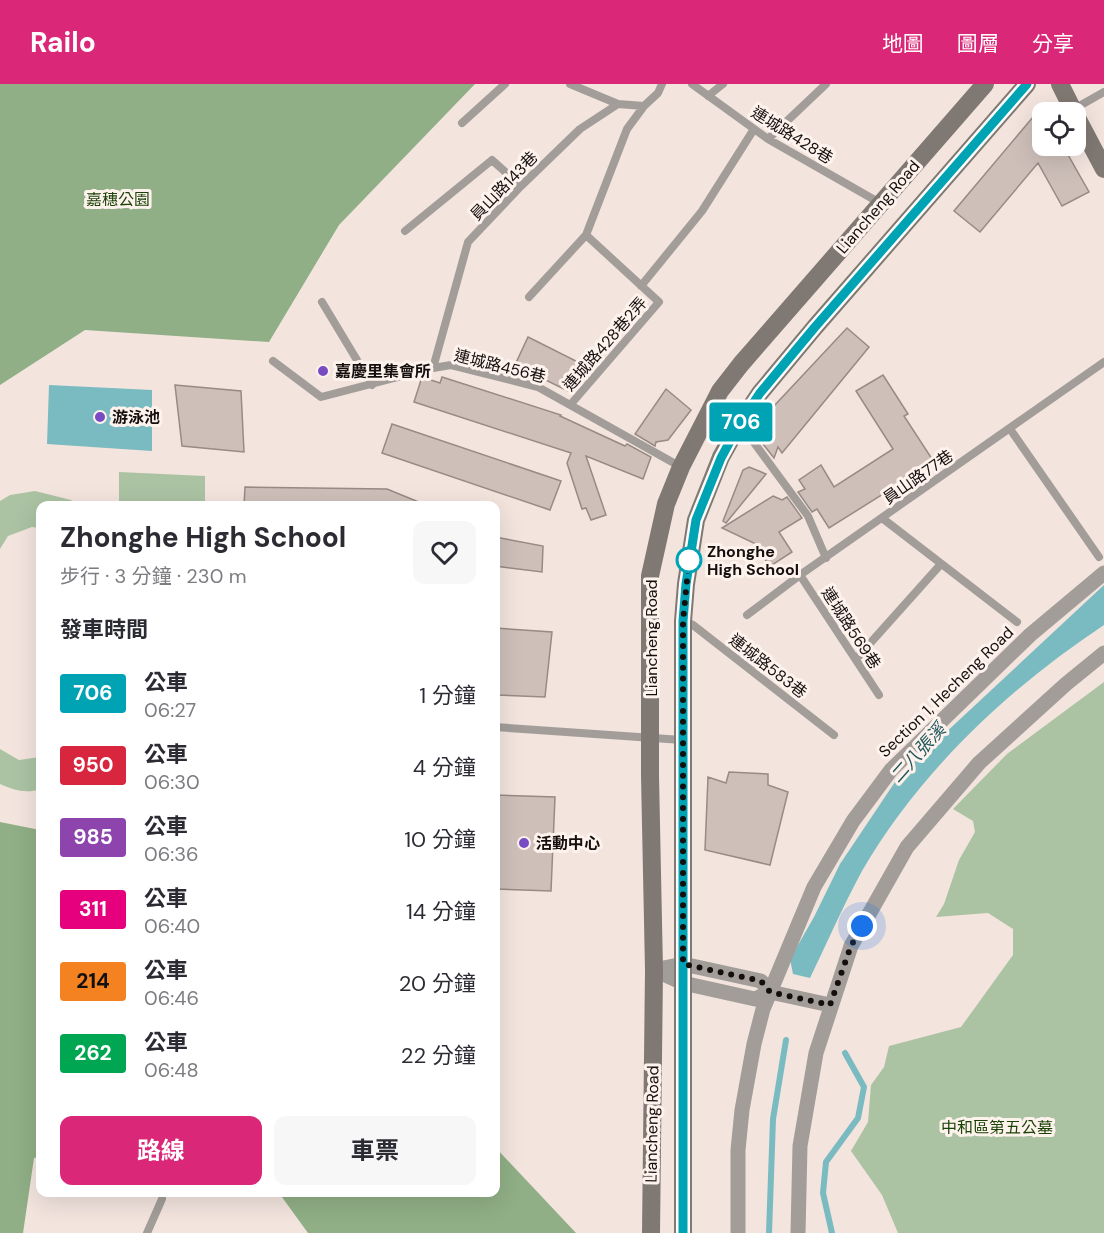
<!DOCTYPE html>
<html lang="zh-TW">
<head>
<meta charset="utf-8">
<style>
	body { margin:0; font-family:"DM Sans","Noto Sans TC",sans-serif; background:#f7f7f7; color:#2b2b33; height:100vh; display:flex; flex-direction:column; font-size:22px; white-space:nowrap }
	* { box-sizing:border-box; margin:0 }
	p { font-size:20px; color:#7c7c81 }
	.icon { flex:none; width:33px; height:33px; fill:none; stroke:currentColor; stroke-width:2; stroke-linecap:round; stroke-linejoin:round }
	.map { position:relative; flex:1; overflow:hidden }
	.details { position:absolute; left:36px; top:417px; width:464px; height:696px; display:flex; flex-direction:column; background:#fff; border-radius:12px; box-shadow:0 6px 24px #0002 }
	.details>* { flex:none }
	.badge { padding:0 12px; border-radius:4px; font-size:21px; line-height:39px }
	.tools { position:absolute; left:1032px; top:18px; display:grid; gap:12px }
	.tools a { display:grid; place-items:center; width:54px; height:54px; border-radius:12px; background:#fff; box-shadow:0 6px 24px #0002; font-size:30px }
	.you { position:absolute; width:30px; height:30px; margin:-15px; border:4px solid #fff; border-radius:50%; background:#1a73e8; box-shadow:0 0 0 9px #1a73e833 }
	.map>.badge { position:absolute; translate:-50% -50%; box-shadow:0 0 0 3px #fff }
	h2 { padding:0 24px; font-size:22px; line-height:54px }
	.round { display:grid; place-items:center; flex:none; width:63px; height:63px; border-radius:12px; background:#f7f7f7 }
	.overview { display:flex; align-items:center; justify-content:space-between; height:102px; padding:0 24px }
	h1 { font-size:28px; font-weight:700; line-height:45px }
	.button { display:flex; gap:12px; margin-top:auto; padding:12px 24px }
	.button a { flex:1; height:69px; border-radius:12px; background:#db2777; color:#fff; font-size:24px; font-weight:700; line-height:69px; text-align:center }
	.button a+a { background:#f7f7f7; color:#2b2b33 }
	ul { padding:0; list-style:none }
	li { display:flex; align-items:center; gap:18px; height:72px; padding:0 24px }
	li div { flex:1 }
	li b { display:block; font-size:22px }
	li em { font-style:normal }
	li .badge { min-width:66px; font-weight:700; text-align:center }
	header { display:flex; align-items:center; gap:36px; box-sizing:border-box; height:84px; padding:0 30px; background:#db2777; color:#fff }
	header strong { font-size:28px }
	nav { display:flex; gap:33px; margin-inline-start:auto; font-size:21px }
	.map>svg:first-child { display:block }
	.green { fill:#abc3a3 }
	.forest { fill:#90af86 }
	.water { fill:#79bbc0 }
	.lines { fill:none; stroke-linecap:round; stroke-linejoin:round }
	.stream { stroke:#79bbc0; stroke-width:6 }
	.building { fill:#cebfb9; stroke:#988a84; stroke-width:1.5 }
	.lane { stroke:#a29d99; stroke-width:8 }
	.street { stroke:#a29d99; stroke-width:15 }
	.secondary { stroke:#807973; stroke-width:18 }
	.line-casing { stroke:#fff; stroke-width:14 }
	.line { stroke:#00a3b4; stroke-width:9 }
	.walk { stroke:#140f0d; stroke-width:6; stroke-dasharray:0 10.8 }
	.poi-dot { fill:#784bc3; stroke:#fef2ed; stroke-width:2 }
	.stop-dot { fill:#fff; stroke:#00a3b4; stroke-width:3 }
	.labels { text-anchor:middle; dominant-baseline:central; stroke-width:6; stroke-linejoin:round; paint-order:stroke }
	.street-label { font-size:16px; fill:#140f0d; stroke:#fef2ed }
	.park-label { font-size:16px; fill:#1b4308; stroke:#fef2ed }
	.poi-label { font-size:16px; font-weight:bold; fill:#140f0d; stroke:#fef2ed; text-anchor:start }
	.stop-label { font-size:16px; font-weight:bold; fill:#140f0d; stroke:#fef2ed; text-anchor:start }
	.water-label { font-size:18px; font-style:italic; fill:#1f585c; stroke:#fef2ed }
</style>
</head>
<body>
<header>
<strong>Railo</strong>
<nav><a>地圖</a><a>圖層</a><a>分享</a></nav>
</header>
<div class="map">
<svg width="1104" height="1149" viewBox="0 0 1104 1149">
	<rect width="100%" height="100%" fill="#f3e4de"/>
	<path class="green" d="M119 388 205 392V421H119Z
		M35 407 71 416 77 421 40 422V444L32 443 8 452 0 465V417L10 411Z
		M1104 598V1149H898L882 1111 851 1067 868 1038 871 1001 884 983 889 962 961 943 1013 871V845L988 829 936 833 944 820 959 776 975 748 973 737 953 725 1007 670Z
		M0 665 19 676 40 673V705C27 710 13 706 0 700Z"/>
	<path class="forest" d="M0 0H475L339 141 269 258 85 246 0 301Z
		M0 738 40 746V1073L34 1074 23 1149H0Z
		M495 1063 576 1149H308L279 1109 495 1108Z"/>
	<path class="water" d="M49 301 152 306V367L47 360Z
		M1104 501V541C1009 604 920 687 862 787 843 822 827 859 810 894L793 890 790 875 814 833 840 780 899 692Z"/>
	<g class="lines">
		<path class="stream" d="M769 1149 773 1035 786 956
			M832 1149 823 1109 826 1078 858 1034 864 1003 845 969"/>
	</g>
	<path class="building" d="M1033 33 1042 41V62H1063L1089 108 1062 122 1038 79 980 148 954 127Z
		M847 244 869 263 782 369 778 363 774 374 759 355 774 322Z
		M528 253 586 282 572 309 515 281Z
		M883 291 908 330 904 332 934 378 829 444 817 425 812 428 798 408 805 405 799 396 821 381 834 403 893 365 856 307Z
		M422 293 440 299 442 293 561 331 560 332 625 362 627 360 651 373 643 395 586 372 606 431 591 436 586 424 582 425 567 379 571 369 414 318Z
		M175 301 241 307 244 368 182 362Z
		M666 305 691 326 668 356 656 358 655 362 635 350Z
		M392 340 561 397 550 426 382 369Z
		M749 383 766 390 726 439 723 437 743 386Z
		M245 403 387 405 426 421 244 422Z
		M773 412 782 416 787 413 802 434 779 448 792 468 769 483 758 461 722 444Z
		M495 453 543 462 542 488 495 482Z
		M495 544 552 548 545 613 495 611Z
		M729 688 768 690V701L788 708 770 781 705 766 708 693 726 699Z
		M495 711 555 713 551 807 495 805Z"/>
	<g class="lines">
		<path class="lane" d="M570 0 618 20
			M692 0 768 55 880 119
			M708 12 723 0
			M1074 25 1104 8
			M462 39 505 0
			M768 55 826 0
			M405 147 492 76 521 102
			M586 151 627 45 644 22
			M641 202 702 127 754 45
			M529 213 586 151 659 218 571 320
			M322 218 372 301
			M273 277 321 313 433 284 451 281 538 303 681 383
			M433 284 468 158 521 102 580 45 618 20 644 22 658 9 662 0
			M741 341 808 432 826 474
			M1010 345 1099 473
			M882 434 1017 538
			M800 491 879 611
			M747 531 800 491 1104 278
			M684 537 693 541 834 651
			M856 575 941 480
			M495 643 682 656
			M147 1149 162 1115"/>
		<path class="street" d="M654 886 683 880 761 897 770 908
			M654 886 683 899 755 915 770 908
			M770 908 830 921
			M738 1149V1066L742 1026 754 960 763 925 814 803 853 737 891 686 1030 551 1104 489
			M798 1149 800 1062 816 969 851 862 907 763 979 679 1066 600 1104 569"/>
		<path class="secondary" d="M1060 0 1074 28
			M1076 32 1104 85
			M651 1149 654 886 650 692V492L666 420 681 383 720 307 741 280 985 0
			M683 1149V537L686 500 696 436 721 373 740 339 760 309 815 243 1027 0"/>
	</g>
	<g class="lines">
		<defs>
			<path id="line" d="M683 1149V537L686 500 696 436 721 374 740 339 760 309 815 243 1027 0"/>
		</defs>
		<use href="#line" class="line-casing"/>
		<use href="#line" class="line"/>
		<path class="walk" d="M689 476 683 537V880L761 897 770 908 830 921 851 862 862 842"/>
	</g>
	<g class="poi-dot">
		<circle cx="323" cy="287" r="6"/>
		<circle cx="100" cy="333" r="6"/>
		<circle cx="524" cy="759" r="6"/>
	</g>
	<circle class="stop-dot" cx="689" cy="476" r="12"/>
	<g class="labels">
		<g class="street-label">
			<text transform="translate(792 51) rotate(32)">連城路428巷</text>
			<text transform="translate(504 102) rotate(-46)">員山路143巷</text>
			<text transform="translate(878 123) rotate(-49)">Liancheng Road</text>
			<text transform="translate(605 260) rotate(-49)">連城路428巷2弄</text>
			<text transform="translate(500 282) rotate(14)">連城路456巷</text>
			<text transform="translate(918 393) rotate(-35)">員山路77巷</text>
			<text transform="translate(851 544) rotate(57)">連城路569巷</text>
			<text transform="translate(651 554) rotate(-90)">Liancheng Road</text>
			<text transform="translate(768 582) rotate(38)">連城路583巷</text>
			<text transform="translate(946 608) rotate(-44)">Section 1, Hecheng Road</text>
			<text transform="translate(652 1040) rotate(-89)">Liancheng Road</text>
		</g>
		<g class="park-label">
			<text x="118" y="115">嘉穗公園</text>
			<text x="997" y="1043">中和區第五公墓</text>
		</g>
		<g class="poi-label">
			<text x="335" y="287">嘉慶里集會所</text>
			<text x="112" y="333">游泳池</text>
			<text x="536" y="759">活動中心</text>
		</g>
		<g class="stop-label">
			<text x="707" y="467">Zhonghe<tspan x="707" dy="18">High School</tspan></text>
		</g>
		<g class="water-label">
			<text transform="translate(918 669) rotate(-48)">二八張溪</text>
		</g>
	</g>
</svg>
<div class="tools">
<a><svg class="icon" aria-label="locate" viewBox="0 0 24 24"><circle cx="12" cy="12" r="6"/><path d="M12 2v4M12 18v4M2 12h4M18 12h4"/></svg></a>
</div>
<div class="you" style="left:862px;top:842px"></div>
<b class="badge" style="left:741px;top:338px;background:#00a3b4;color:#fff">706</b>
<section class="details">
<div class="overview"><div><h1>Zhonghe High School</h1><p>步行 · 3 分鐘 · 230 m</p></div><a class="round"><svg class="icon" aria-label="heart" viewBox="0 0 24 24"><path d="M12 20l-8-8c-3-5 5-10 8-4 3-6 11-1 8 4z"/></svg></a></div>
<h2>發車時間</h2>
<ul>
<li><span class="badge" style="background:#00a3b4;color:#fff">706</span><div><b>公車</b><p>06:27</p></div><em>1 分鐘</em></li>
<li><span class="badge" style="background:#d7263d;color:#fff">950</span><div><b>公車</b><p>06:30</p></div><em>4 分鐘</em></li>
<li><span class="badge" style="background:#8e44ad;color:#fff">985</span><div><b>公車</b><p>06:36</p></div><em>10 分鐘</em></li>
<li><span class="badge" style="background:#e6007e;color:#fff">311</span><div><b>公車</b><p>06:40</p></div><em>14 分鐘</em></li>
<li><span class="badge" style="background:#f58220;color:#111">214</span><div><b>公車</b><p>06:46</p></div><em>20 分鐘</em></li>
<li><span class="badge" style="background:#00a651;color:#fff">262</span><div><b>公車</b><p>06:48</p></div><em>22 分鐘</em></li>
</ul>
<div class="button"><a>路線</a><a>車票</a></div>
</section>
</div>
</body>
</html>
